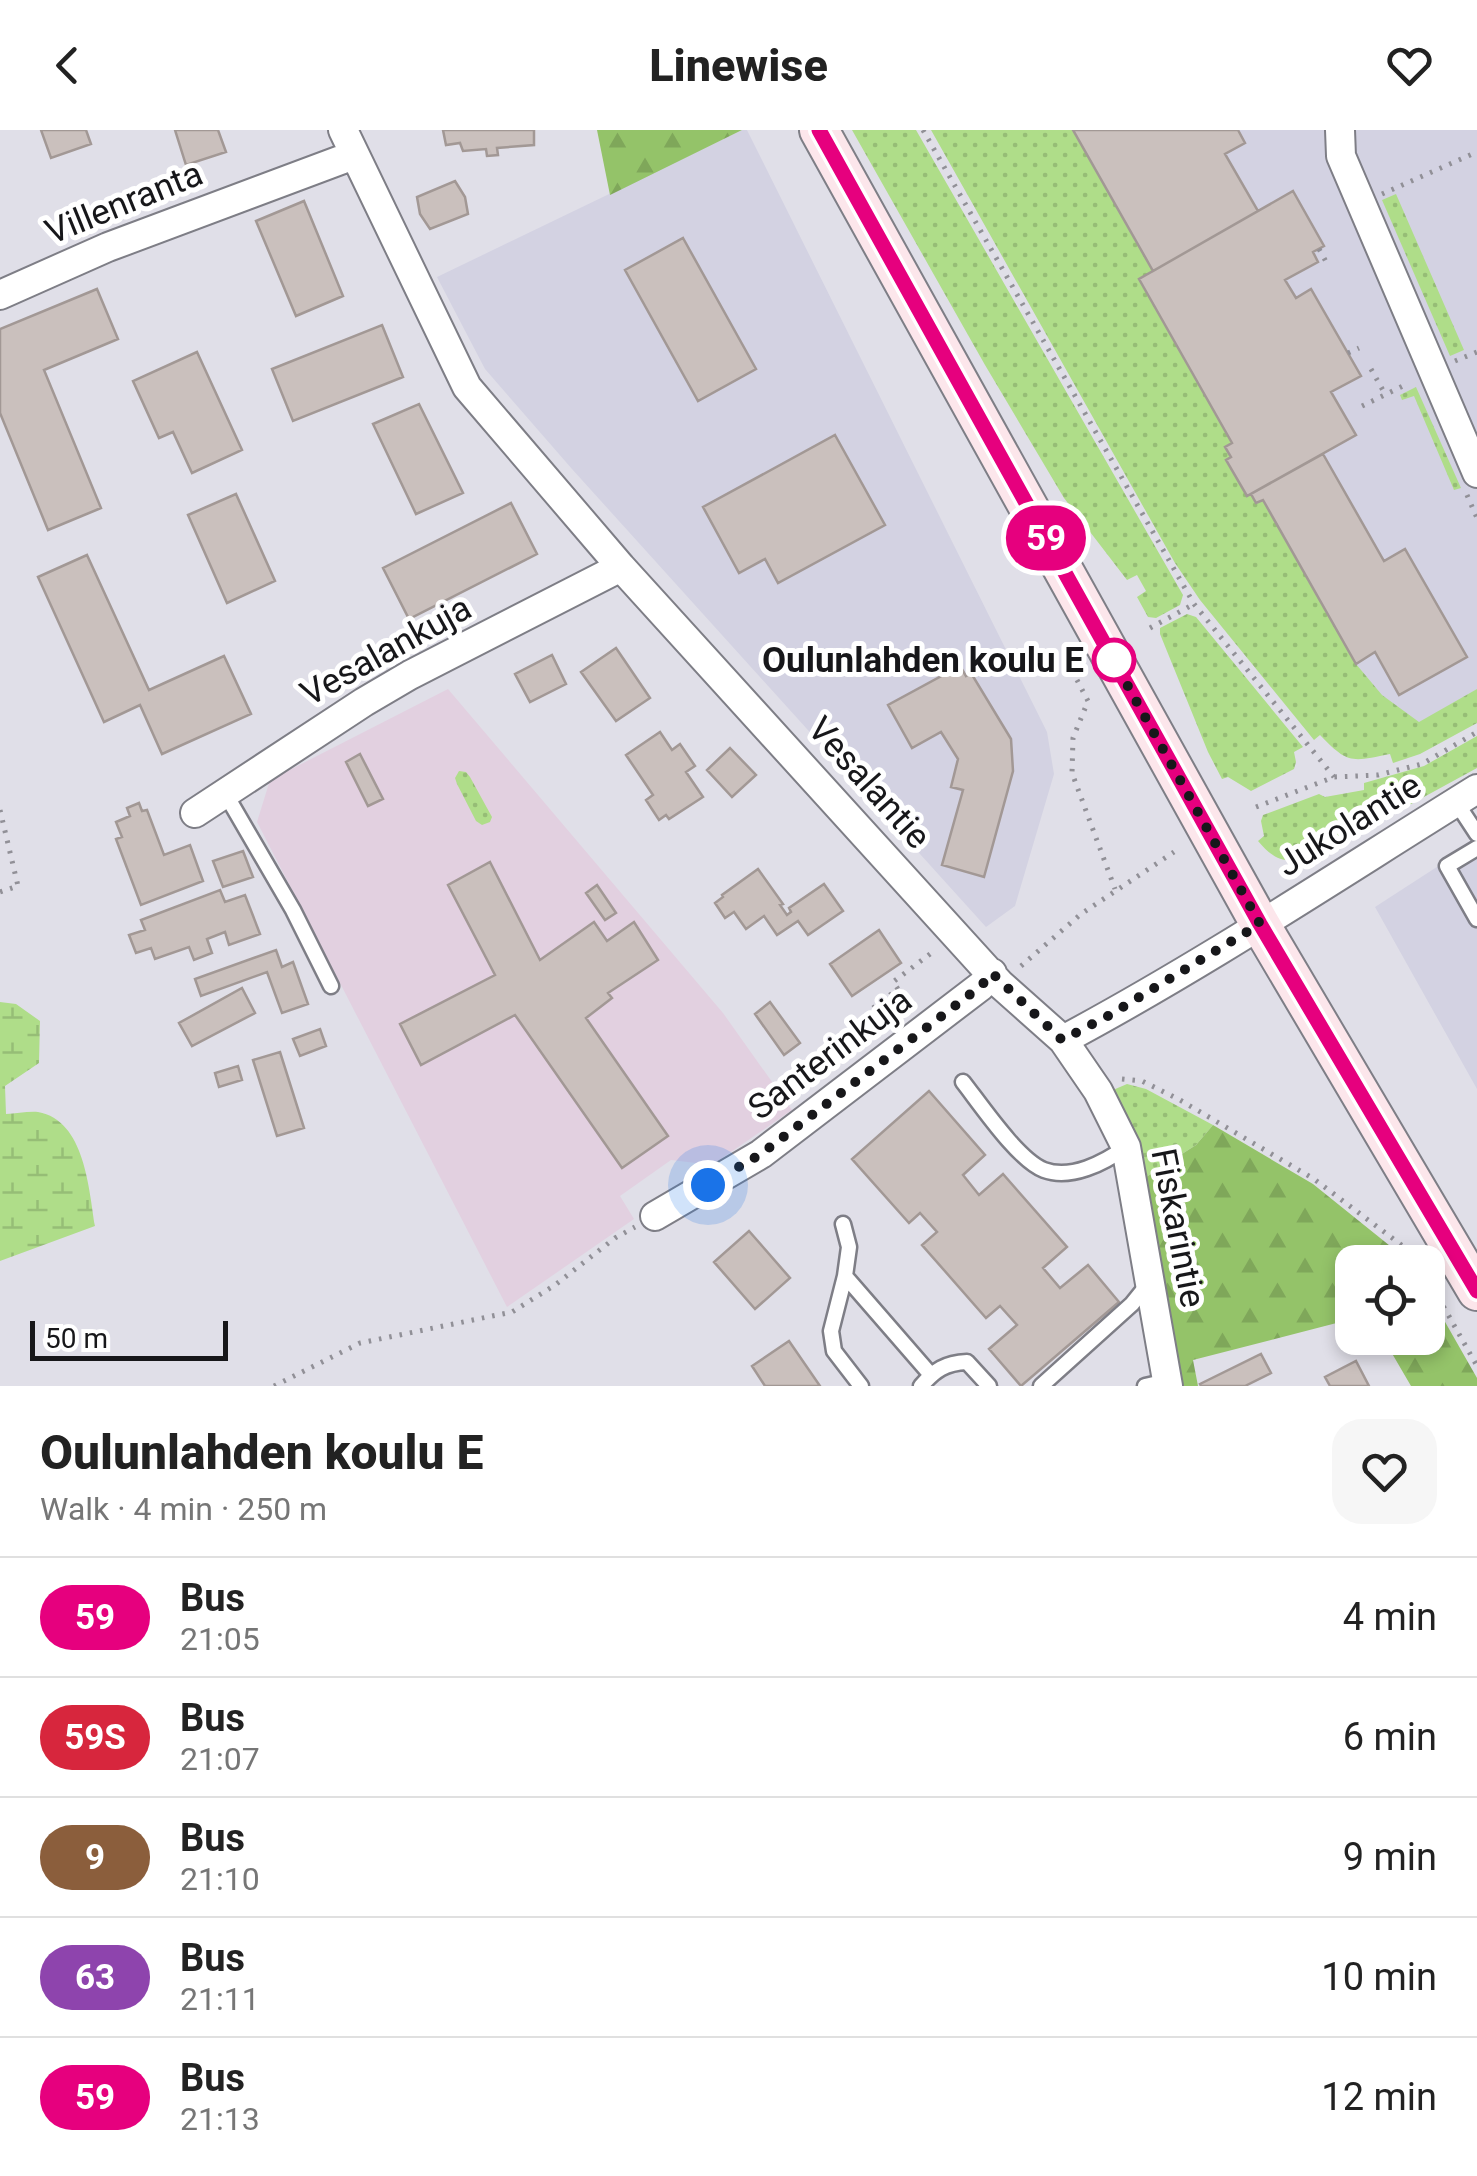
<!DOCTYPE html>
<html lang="en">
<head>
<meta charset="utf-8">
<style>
	body { margin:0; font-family:Roboto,sans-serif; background:#f6f6f6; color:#222; height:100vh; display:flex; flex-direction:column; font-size:38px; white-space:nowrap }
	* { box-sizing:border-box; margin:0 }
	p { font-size:32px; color:#767676 }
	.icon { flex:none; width:55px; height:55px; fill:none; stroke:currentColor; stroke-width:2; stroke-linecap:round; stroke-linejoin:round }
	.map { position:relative; height:1256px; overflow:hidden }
	.sheet { display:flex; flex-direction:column; background:#fff; flex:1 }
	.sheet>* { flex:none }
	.badge { padding:0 20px; border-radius:32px; font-size:35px; line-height:65px }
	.controls { position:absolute; left:1335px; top:1115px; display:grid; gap:20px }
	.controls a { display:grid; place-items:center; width:110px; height:110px; border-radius:20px; background:#fff; box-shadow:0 5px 15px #0003; font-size:50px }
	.scale { position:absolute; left:30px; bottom:25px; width:198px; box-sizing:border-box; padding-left:10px; border:5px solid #17171a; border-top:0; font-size:28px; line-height:35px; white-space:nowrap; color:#17171a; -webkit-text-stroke:8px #fff; paint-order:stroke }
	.you { position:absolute; width:50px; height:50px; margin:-25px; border:8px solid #fff; border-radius:50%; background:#1a73e8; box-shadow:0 0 0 15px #1a73e833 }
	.map>.badge { position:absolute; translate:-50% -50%; box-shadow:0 0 0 5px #fff }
	.round { display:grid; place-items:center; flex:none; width:105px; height:105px; border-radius:30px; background:#f6f6f6 }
	.headline { display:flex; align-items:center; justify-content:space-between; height:170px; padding:0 40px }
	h1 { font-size:48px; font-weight:800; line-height:75px }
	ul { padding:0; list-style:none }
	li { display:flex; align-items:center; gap:30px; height:120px; padding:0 40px; border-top:2px solid #e0e0e0 }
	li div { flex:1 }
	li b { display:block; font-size:38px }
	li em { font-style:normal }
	li .badge { min-width:110px; font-weight:700; text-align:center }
	header { display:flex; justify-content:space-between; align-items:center; height:130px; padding:0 40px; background:#fff; font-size:45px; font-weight:800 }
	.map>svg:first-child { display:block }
	.built { fill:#d3d2e2 }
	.education { fill:#e2d0e0 }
	.grass { fill:url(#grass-dots) }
	.forest { fill:url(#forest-firs) }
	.wetland { fill:url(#wetland-marsh) }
	.building { fill:#cac0bd; stroke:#a29895; stroke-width:2.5 }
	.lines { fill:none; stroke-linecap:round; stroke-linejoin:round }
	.service-casing { stroke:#7e7e86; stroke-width:19 }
	.minor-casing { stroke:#7e7e86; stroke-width:32 }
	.secondary-casing { stroke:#7e7e86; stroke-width:42 }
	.path { stroke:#919097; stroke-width:5; stroke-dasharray:2.5 8; stroke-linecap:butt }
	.service { stroke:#fff; stroke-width:14 }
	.minor { stroke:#fff; stroke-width:28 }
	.secondary { stroke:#fce6eb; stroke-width:38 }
	.line-casing { stroke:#fff; stroke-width:22 }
	.line { stroke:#e6007e; stroke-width:15 }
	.walk { stroke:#17171a; stroke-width:10; stroke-dasharray:0 18 }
	.stop-dot { fill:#fff; stroke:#e6007e; stroke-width:5 }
	.labels { text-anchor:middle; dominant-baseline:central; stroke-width:10; stroke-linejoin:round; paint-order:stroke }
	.street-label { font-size:35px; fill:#17171a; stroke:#fff }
	.stop-label { font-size:35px; font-weight:bold; fill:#17171a; stroke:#fff; text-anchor:end }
</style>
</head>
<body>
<header><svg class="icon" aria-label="back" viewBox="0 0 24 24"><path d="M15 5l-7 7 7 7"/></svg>Linewise<svg class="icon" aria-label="heart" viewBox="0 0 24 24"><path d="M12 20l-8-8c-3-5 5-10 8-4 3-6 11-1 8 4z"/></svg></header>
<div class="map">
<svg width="1477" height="1256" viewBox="0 0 1477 1256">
	<defs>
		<pattern id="grass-dots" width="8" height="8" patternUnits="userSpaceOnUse" patternTransform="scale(2.5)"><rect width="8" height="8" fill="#afdd89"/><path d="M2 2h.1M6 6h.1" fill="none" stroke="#96bd76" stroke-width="1.8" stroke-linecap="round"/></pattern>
		<pattern id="forest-firs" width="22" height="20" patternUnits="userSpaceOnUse" patternTransform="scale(2.5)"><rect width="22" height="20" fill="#94c369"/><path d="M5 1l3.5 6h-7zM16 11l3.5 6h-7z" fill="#7fa75a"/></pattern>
		<pattern id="wetland-marsh" width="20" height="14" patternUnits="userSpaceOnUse" patternTransform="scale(2.5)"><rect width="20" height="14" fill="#afdd89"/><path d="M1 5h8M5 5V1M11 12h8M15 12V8" fill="none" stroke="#96bd76"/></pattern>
	</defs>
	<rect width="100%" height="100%" fill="#e0dfe8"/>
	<path class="built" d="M742 0H747L1047 602 1054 644 1015 776 986 797 572 339 485 239 437 147Z
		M1005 0H1477V565L1418 600 1268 502Z
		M1477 711V959L1375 777Z"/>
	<path class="education" d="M448 559 723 883 792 980 712 1035 671 1030 620 1066 634 1089 507 1177 257 692 270 650Z"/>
	<path class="grass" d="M852 0H916L1183 465 1180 475 1156 488 1148 487 1137 467 1146 461 1137 445 1127 450 1064 368 985 235Z
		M931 0H1073L1153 141 1139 149 1232 313 1226 317 1231 327 1226 330 1247 366 1251 364 1256 373 1263 370 1356 534 1382 565 1419 592 1477 559V593L1420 624 1393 633 1390 624C1351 632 1348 634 1320 605L1314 610 1200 470 1175 433Z
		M1396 64 1464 220 1450 226 1382 70Z
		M1416 257 1461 358 1454 360 1414 266 1402 270 1400 265Z
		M1187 484 1196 487 1303 617 1294 622 1296 632 1294 639 1251 661 1228 647 1222 649 1208 622 1160 504V498Z
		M1477 606V638L1312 728C1285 733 1276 732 1258 711L1264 706 1261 691 1263 685 1319 664 1325 667 1364 660V653L1424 636Z
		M459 641 466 642 470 647 492 687 490 692 482 695 476 691 457 654 455 648Z
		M1127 954 1146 959 1213 995 1196 1015 1143 1049 1132 999 1113 960Z"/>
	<path class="forest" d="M597 0H742L610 65Z
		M1213 995 1313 1054 1410 1132H1352V1189L1193 1230 1198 1256H1178L1143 1049 1196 1015Z
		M1428 1162 1477 1248V1256H1411L1383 1208H1428Z"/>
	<path class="wetland" d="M0 872 16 874 40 891 39 933 5 956 6 984C16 984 28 981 38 982 85 990 89 1060 95 1096L0 1131Z"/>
	<path class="building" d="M41 0H86L91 14 51 28Z
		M175 0H218L226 22 186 35Z
		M443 0H534V15L497 18 498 25 487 26 486 19 463 21 460 13 446 15Z
		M1073 0H1238L1245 13 1225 24 1258 81 1153 141Z
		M455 51 465 67 468 84 430 99 420 84 417 67Z
		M1293 61 1324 116 1313 122 1318 132 1285 150 1296 168 1311 159 1361 246 1331 262 1356 305 1247 366 1226 330 1231 327 1225 317 1232 313 1139 149Z
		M304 71 343 166 296 186 256 91Z
		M683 108 756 239 698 271 625 140Z
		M97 159 118 209 44 240 101 378 48 400 0 283V199Z
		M382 195 403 247 293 291 272 239Z
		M197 222 242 320 192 343 173 302 159 308 133 251Z
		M419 274 463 363 416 384 373 294Z
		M835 305 885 395 778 453 765 429 739 443 703 377Z
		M1323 324 1384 431 1405 419 1467 527 1399 565 1375 522 1356 534 1263 370 1256 373 1251 364Z
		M236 364 275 451 227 473 188 385Z
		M511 373 537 424 409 489 383 438Z
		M87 425 149 560 224 526 251 584 162 624 140 575 104 592 38 447Z
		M616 518 650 568 616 591 581 542Z
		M552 525 566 554 530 572 515 544Z
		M960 536 966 546 971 543 1011 609 1013 641 984 747 942 735 963 660 951 657 958 629 941 602 912 618 888 575Z
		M660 602 672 620 680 614 695 636 686 642 703 667 669 689 666 685 659 690 646 670 653 665 626 625Z
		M730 618 756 645 732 667 707 640Z
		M360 624 383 669 368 676 346 632Z
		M139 673 142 681 147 680 164 725 190 715 203 751 141 775 116 709 122 707 116 692 130 686 127 678Z
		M243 721 253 747 223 757 213 731Z
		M490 732 540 830 594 792 607 811 634 792 658 830 608 863 612 868 586 888 668 1006 622 1038 515 885 421 935 400 894 495 845 448 755Z
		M758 739 783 774 780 775 787 785 791 782 789 778 824 754 843 781 808 805 798 791 777 805 764 786 746 799 734 782 725 788 715 773 723 767 722 765Z
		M597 755 616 783 605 790 586 763Z
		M220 760 225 772 245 765 260 804 229 815 225 802 207 809 212 823 194 830 189 817 155 829 151 818 136 823 129 805 145 800 141 790Z
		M879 800 901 833 852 866 830 834Z
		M276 820 282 837 293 832 308 874 282 883 267 842 201 866 195 849Z
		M242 858 255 883 192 916 179 893Z
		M770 872 800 913 784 925 755 884Z
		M320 899 326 916 300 926 293 909Z
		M280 922 304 998 277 1006 253 930Z
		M238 936 242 950 219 957 215 943Z
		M929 961 985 1025 963 1045 979 1065 1003 1044 1067 1117 1043 1138 1060 1158 1088 1135 1119 1172 1021 1256 989 1219 1017 1195 1000 1176 986 1188 922 1115 937 1102 920 1083 909 1093 852 1029Z
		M749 1101 790 1148 755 1179 714 1132Z
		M789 1211 820 1256H765L752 1236Z
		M1261 1224 1271 1243 1245 1256H1201L1200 1254Z
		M1356 1231 1369 1256H1330L1325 1247Z"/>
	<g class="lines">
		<defs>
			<path id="service" d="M225 663 293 780 331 856
				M1456 672 1477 704
				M1477 718 1447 736 1477 789
				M963 952C981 975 1018 1030 1044 1040 1071 1050 1104 1033 1126 1017
				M843 1094 849 1117 845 1146 831 1201 834 1221 861 1256
				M845 1146 931 1245
				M921 1256C935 1240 945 1233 967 1232L989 1256
				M1041 1256 1132 1174 1149 1153
				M1145 1256 1167 1251"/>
			<path id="minor" d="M343 0 467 257 621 437 1000 854 1063 910 1098 961 1126 1017 1168 1256
				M1340 0 1341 26 1477 343
				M0 165 108 117 354 25
				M195 683 364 572 410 545 621 437
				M1063 910C1205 834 1340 744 1477 659
				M655 1086 761 1024 981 856 992 843"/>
			<path id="secondary" d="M819 0 1260 794 1477 1161"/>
		</defs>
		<use href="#service" class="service-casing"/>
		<use href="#minor" class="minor-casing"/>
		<use href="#secondary" class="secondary-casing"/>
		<path class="path" d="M923 0 1194 474 1334 647
			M1382 64 1477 22
			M1319 119 1329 137
			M1348 223 1359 218
			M1455 231 1477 222
			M1371 239 1385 264
			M1362 276 1409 253
			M1467 365 1477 388
			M1150 498 1194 474
			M1077 550 1088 571 1073 608 1072 643 1115 759
			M1256 677 1334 647 1378 645 1422 634 1477 602
			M0 680 18 756 0 762
			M1021 836 1081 784 1174 722
			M873 878 898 859 893 852 934 821
			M1122 949 1142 951 1180 970 1314 1049 1412 1123 1418 1132
			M1428 1149 1477 1236
			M274 1256 360 1213 512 1182 555 1155 615 1108 635 1097"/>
		<use href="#service" class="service"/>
		<use href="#minor" class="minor"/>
		<use href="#secondary" class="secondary"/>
	</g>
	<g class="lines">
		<defs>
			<path id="line" d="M819 0 1260 794 1477 1161"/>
		</defs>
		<use href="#line" class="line-casing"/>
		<use href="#line" class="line"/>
		<path class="walk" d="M708 1055 761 1024 981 856 992 843 1062 910 1108 886 1260 794 1109 522 1114 530"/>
	</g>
	<circle class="stop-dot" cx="1114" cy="530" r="20"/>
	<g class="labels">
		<g class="street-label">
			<text transform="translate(124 73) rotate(-22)">Villenranta</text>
			<text transform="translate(386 521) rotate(-29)">Vesalankuja</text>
			<text transform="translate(869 653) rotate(48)">Vesalantie</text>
			<text transform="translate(1349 695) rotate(-32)">Jukolantie</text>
			<text transform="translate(830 924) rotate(-37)">Santerinkuja</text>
			<text transform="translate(1178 1098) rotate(79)">Fiskarintie</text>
		</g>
		<g class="stop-label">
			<text x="1084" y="530">Oulunlahden koulu E</text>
		</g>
	</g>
</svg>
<div class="controls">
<a><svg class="icon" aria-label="locate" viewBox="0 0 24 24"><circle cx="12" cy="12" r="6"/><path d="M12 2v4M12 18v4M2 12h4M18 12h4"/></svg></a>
</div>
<div class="scale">50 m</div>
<div class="you" style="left:708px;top:1055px"></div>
<b class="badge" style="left:1046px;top:408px;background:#e6007e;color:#fff">59</b>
</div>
<section class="sheet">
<div class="headline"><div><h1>Oulunlahden koulu E</h1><p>Walk · 4 min · 250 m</p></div><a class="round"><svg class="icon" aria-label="heart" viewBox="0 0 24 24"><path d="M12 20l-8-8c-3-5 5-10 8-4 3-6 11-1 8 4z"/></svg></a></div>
<ul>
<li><span class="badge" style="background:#e6007e;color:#fff">59</span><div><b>Bus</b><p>21:05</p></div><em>4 min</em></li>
<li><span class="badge" style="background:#d7263d;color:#fff">59S</span><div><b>Bus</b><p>21:07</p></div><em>6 min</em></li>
<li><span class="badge" style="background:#8b5e3c;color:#fff">9</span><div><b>Bus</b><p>21:10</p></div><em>9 min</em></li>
<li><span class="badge" style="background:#8e44ad;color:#fff">63</span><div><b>Bus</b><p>21:11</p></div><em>10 min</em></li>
<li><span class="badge" style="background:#e6007e;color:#fff">59</span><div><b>Bus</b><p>21:13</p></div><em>12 min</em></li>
</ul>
</section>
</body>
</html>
